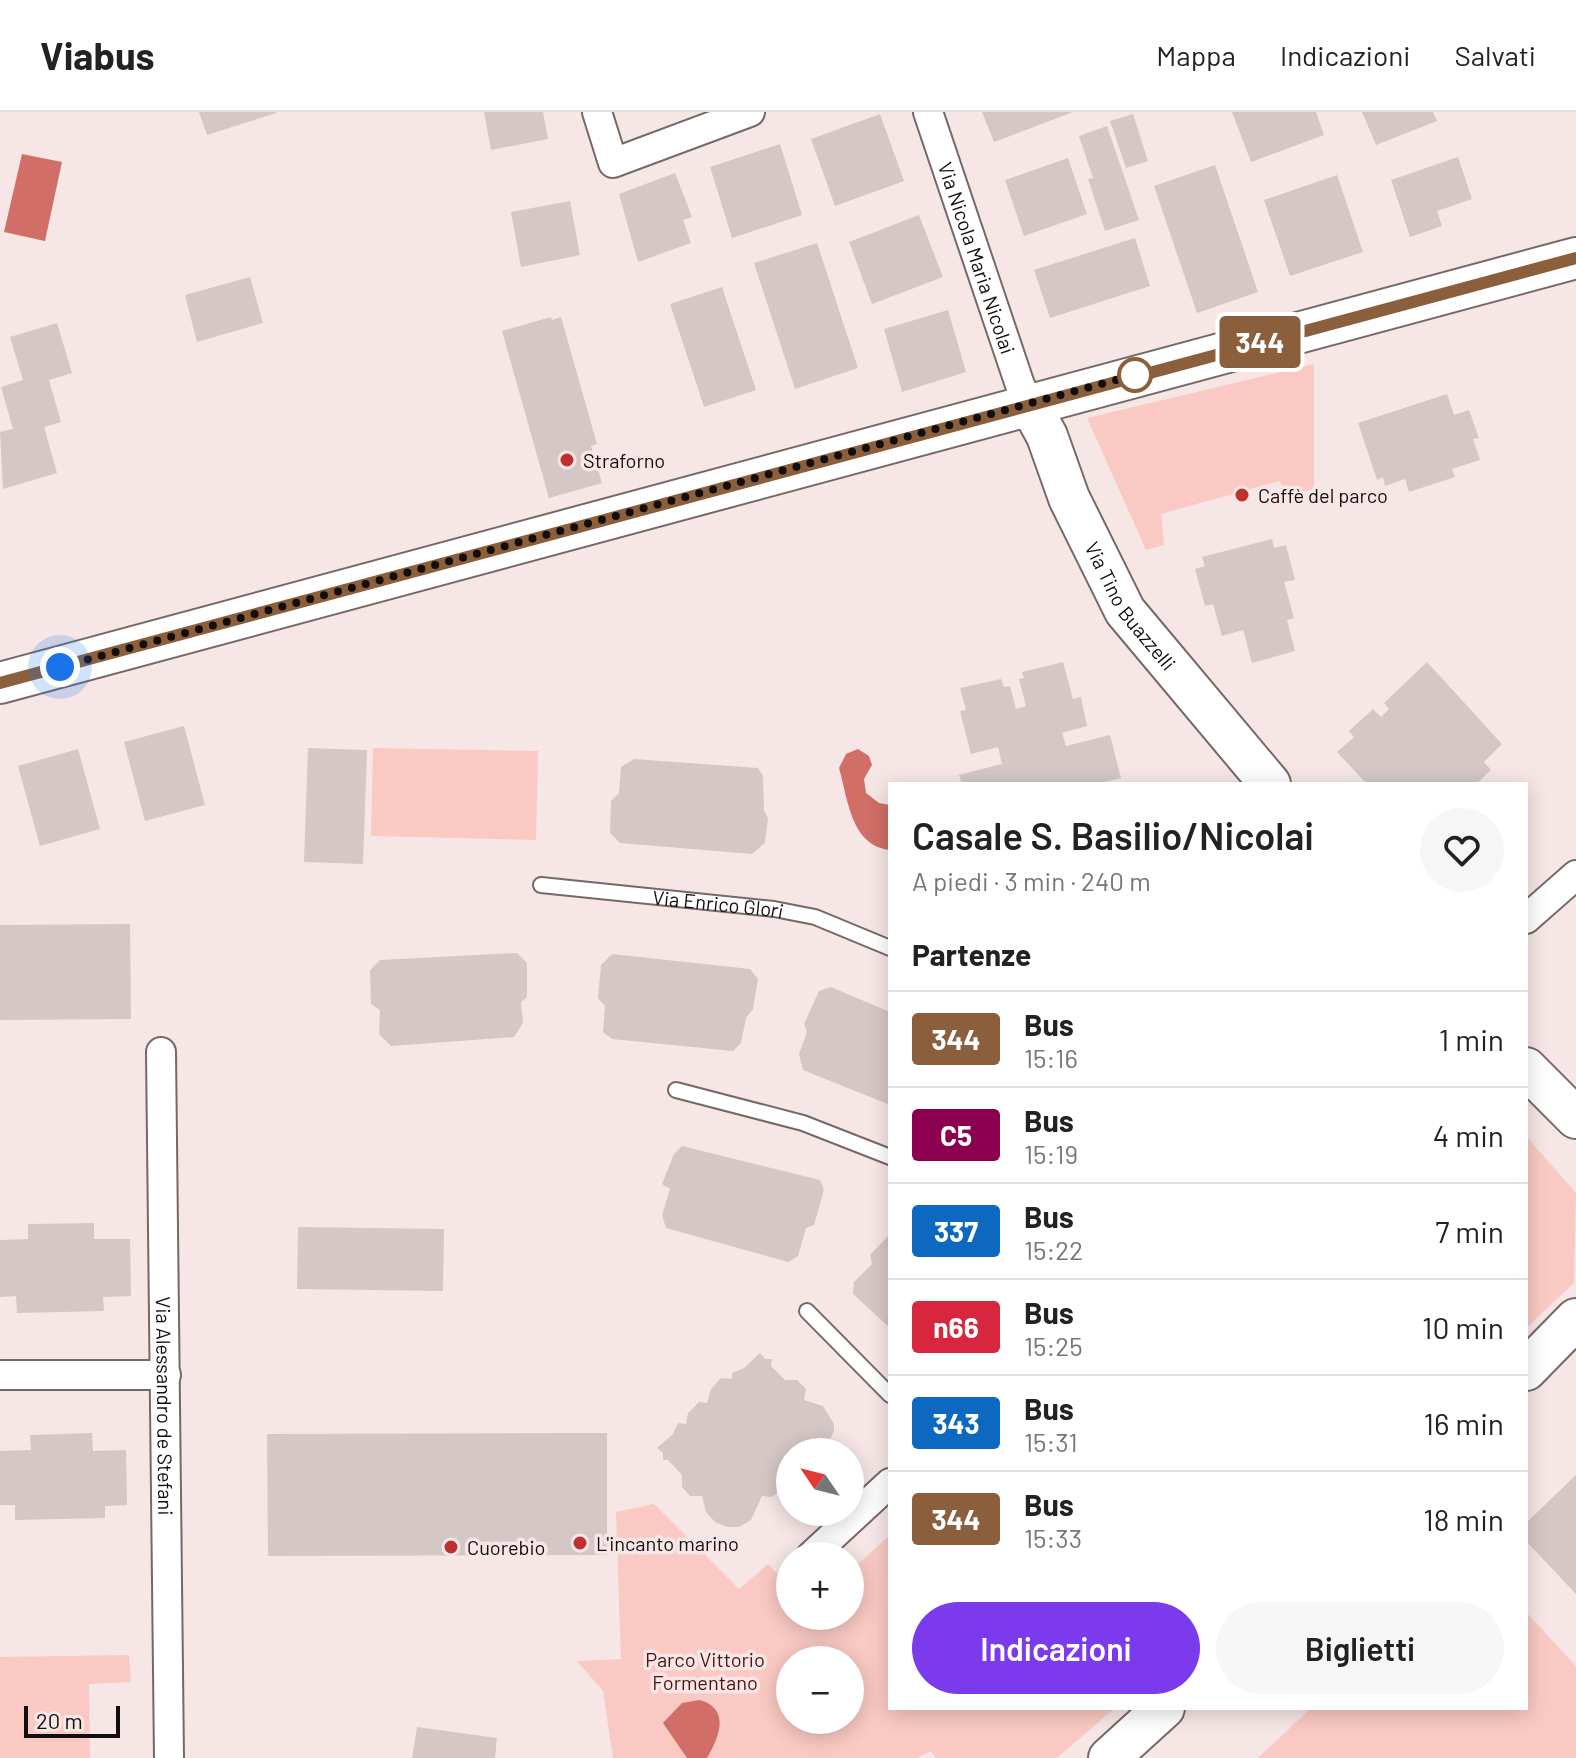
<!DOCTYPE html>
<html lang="it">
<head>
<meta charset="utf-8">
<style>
	body { margin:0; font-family:Barlow,sans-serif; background:#f6f6f6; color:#222; height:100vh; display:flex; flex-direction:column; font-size:30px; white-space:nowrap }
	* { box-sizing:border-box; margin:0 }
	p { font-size:26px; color:#767676 }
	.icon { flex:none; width:44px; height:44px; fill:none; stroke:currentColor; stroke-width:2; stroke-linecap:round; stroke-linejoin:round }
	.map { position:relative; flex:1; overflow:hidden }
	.drawer { position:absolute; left:888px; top:670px; width:640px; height:928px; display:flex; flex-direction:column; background:#fff; border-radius:0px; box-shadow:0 4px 20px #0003 }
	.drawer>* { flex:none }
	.badge { padding:0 16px; border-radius:6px; font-size:28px; line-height:52px }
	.needle { width:52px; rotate:305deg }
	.controls { position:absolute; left:776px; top:1326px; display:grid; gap:16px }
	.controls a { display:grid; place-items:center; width:88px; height:88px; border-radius:50%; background:#fff; box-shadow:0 4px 20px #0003; font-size:40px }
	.scale { position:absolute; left:24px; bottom:20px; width:96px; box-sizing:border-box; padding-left:8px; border:4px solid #120e0d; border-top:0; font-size:22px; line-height:28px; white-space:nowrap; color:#120e0d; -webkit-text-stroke:6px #f6e7e6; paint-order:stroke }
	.you { position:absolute; width:40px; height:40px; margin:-20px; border:6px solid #fff; border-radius:50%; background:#1a73e8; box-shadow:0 0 0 12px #1a73e833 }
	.map>.badge { position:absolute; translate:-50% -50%; box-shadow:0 0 0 4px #fff }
	h2 { padding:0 24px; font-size:30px; line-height:72px }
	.round { display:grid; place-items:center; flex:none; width:84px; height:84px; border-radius:42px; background:#f6f6f6 }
	.headline { display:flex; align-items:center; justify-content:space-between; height:136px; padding:0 24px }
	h1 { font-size:38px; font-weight:600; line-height:60px }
	.action { display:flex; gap:16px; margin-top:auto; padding:16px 24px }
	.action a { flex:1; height:92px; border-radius:48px; background:#7c3aed; color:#fff; font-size:32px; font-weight:600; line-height:92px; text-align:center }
	.action a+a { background:#f6f6f6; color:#222 }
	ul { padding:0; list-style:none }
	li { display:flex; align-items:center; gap:24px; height:96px; padding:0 24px; border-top:2px solid #e0e0e0 }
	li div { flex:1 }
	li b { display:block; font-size:30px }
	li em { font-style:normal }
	li .badge { min-width:88px; font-weight:700; text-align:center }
	header { display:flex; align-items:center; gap:48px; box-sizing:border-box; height:112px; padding:0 40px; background:#fff; border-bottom:2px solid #e0e0e0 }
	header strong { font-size:38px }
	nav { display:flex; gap:44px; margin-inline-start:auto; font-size:28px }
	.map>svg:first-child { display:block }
	.green { fill:#fac9c3; fill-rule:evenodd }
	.water { fill:#d06e67 }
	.building { fill:#d5c7c6 }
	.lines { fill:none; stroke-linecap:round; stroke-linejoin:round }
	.lane-casing { stroke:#756967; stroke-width:18 }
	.street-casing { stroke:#756967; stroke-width:32 }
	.secondary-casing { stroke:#756967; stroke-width:44 }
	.lane { stroke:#fff; stroke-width:14 }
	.street { stroke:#fff; stroke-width:28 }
	.secondary { stroke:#fff; stroke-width:40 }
	.line-casing { stroke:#fff; stroke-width:18 }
	.line { stroke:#8b5e3c; stroke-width:12 }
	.walk { stroke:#120e0d; stroke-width:8; stroke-dasharray:0 14.4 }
	.stop-dot { fill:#fff; stroke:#8b5e3c; stroke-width:4 }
	.poi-dot { fill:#bf3031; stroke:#f6e7e6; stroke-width:3 }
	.labels { text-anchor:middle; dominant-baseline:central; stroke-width:7; stroke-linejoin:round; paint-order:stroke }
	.street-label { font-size:20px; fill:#120e0d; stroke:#f6e7e6 }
	.poi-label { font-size:20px; fill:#120e0d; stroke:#f6e7e6; text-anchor:start }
	.park-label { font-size:20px; fill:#4f1111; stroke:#f6e7e6 }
</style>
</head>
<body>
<header>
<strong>Viabus</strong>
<nav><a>Mappa</a><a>Indicazioni</a><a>Salvati</a></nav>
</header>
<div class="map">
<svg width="1576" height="1646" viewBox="0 0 1576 1646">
	<rect width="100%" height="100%" fill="#f6e7e6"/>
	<path class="green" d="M1314 252V377L1291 384 1279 369 1161 402 1164 433 1146 438 1087 306Z
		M373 636 538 639 536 728 371 724Z
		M1526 1024 1576 1081 1574 1171 1526 1216Z
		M654 1392 739 1477 768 1452 790 1476V1504H850V1459L890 1423V1596H1115L1057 1646H936L931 1639 917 1646H613L603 1579 577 1549 621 1547 616 1400ZM790 1548H850V1608H790Z
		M1526 1500 1576 1554V1646H1258L1311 1596H1526Z
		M129 1543 131 1570 89 1572 90 1646H0V1545Z"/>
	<path class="water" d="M22 42 62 50 45 129 4 120Z
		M858 637 869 644 872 653 864 667 866 681 879 691 890 693V738C851 734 848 687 839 656L846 642Z
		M700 1588C730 1597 720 1624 707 1646H687L663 1611 682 1591Z"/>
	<path class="building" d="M199 0H276V1L207 23Z
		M484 0H543L548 27 491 38Z
		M982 0H1073L994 30Z
		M1232 0H1316L1324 23 1251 50Z
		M1362 0H1433L1437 9 1376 33Z
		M880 2 904 69 835 94 811 27Z
		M1133 2 1148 49 1126 56 1110 9Z
		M1107 14 1139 108 1105 119 1088 67 1093 66 1079 24Z
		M780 32 802 103 732 126 710 55Z
		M1458 45 1472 87 1437 99 1442 114 1410 125 1391 68Z
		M1068 46 1087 102 1024 124 1005 68Z
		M1215 53 1258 180 1197 201 1154 74Z
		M675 61 692 105 683 108 691 131 638 150 619 82Z
		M1337 63 1363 140 1290 164 1264 88Z
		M570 89 580 143 521 155 511 100Z
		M919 103 943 165 872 192 849 130Z
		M1135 126 1150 174 1050 206 1034 158Z
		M817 131 858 256 795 277 754 151Z
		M250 165 263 211 197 230 185 183Z
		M722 175 756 278 704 295 670 192Z
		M948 198 966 260 902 280 884 217Z
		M551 205 552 208 561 205 597 332 591 334 602 371 549 386 502 219Z
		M57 211 72 261 49 268 61 310 44 315 57 361 3 377 0 320 13 317 1 275 23 268 10 225Z
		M1447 282 1454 303 1469 298 1479 326 1473 327 1480 348 1452 357 1455 365 1409 380 1405 367 1385 374 1383 365 1377 368 1358 311Z
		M1272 427 1274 436 1286 433 1295 468 1284 470 1294 506 1287 508 1295 539 1252 551 1243 518 1222 524 1213 492 1205 494 1195 457 1205 454 1202 445Z
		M1063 550 1073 587 1081 585 1087 614 1062 621 1066 634 1110 623 1121 666 1095 672H962L959 663 1002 652 998 635 971 642 960 599 966 598 960 576 1001 567 1004 575 1010 574 1016 597 1026 594 1019 567 1024 566 1022 560Z
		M1427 550 1502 632 1484 650 1491 658 1476 672H1367L1337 640 1354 625 1349 619 1373 597 1381 605 1389 597 1384 591Z
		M184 614 205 693 145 709 124 630Z
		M308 636 367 638 363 752 304 750Z
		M78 637 100 717 40 734 18 654Z
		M634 647 758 656 763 664 764 698 768 706 765 731 752 742 620 731 610 721 611 689 619 681 621 655Z
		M130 812 131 907 0 908V813Z
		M517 841 527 851V885L521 890 523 911 514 925 391 934 379 922 380 898 371 892 370 858 380 848Z
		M612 842 750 857 758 867 753 897 746 906 741 931 733 939 612 927 603 920 605 894 598 886 601 853Z
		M831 875 890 900V993L803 958 799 942 807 920 804 912 819 879Z
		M682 1034 820 1068 824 1078 814 1113 806 1116 798 1144 788 1150 666 1116 662 1103 670 1077 662 1072 674 1042Z
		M94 1111V1127H130L131 1184 103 1185 104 1199 17 1201 16 1184 0 1185V1128L28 1127V1112Z
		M298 1115 444 1117 443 1179 297 1177Z
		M890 1122V1216L853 1182 854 1170 872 1152 870 1143Z
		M760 1241 765 1247H772L771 1254 785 1268H797L806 1277 804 1288 823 1294 834 1312V1319L824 1340H790V1367L781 1366V1377L772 1385 762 1384 751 1408 739 1415H727L715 1410 706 1400 702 1384H690L682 1375V1363L668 1348H663V1341L657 1336 673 1322 678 1311 686 1312 688 1301 699 1290 707 1291 711 1277 721 1266 732 1267V1261L744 1256Z
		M92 1321 93 1339 126 1338 127 1393 105 1394V1406L15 1408V1393H0V1339L31 1338 30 1323Z
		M607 1321V1443L268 1444 267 1322Z
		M1576 1363V1482L1526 1429V1411Z
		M417 1615 497 1626 495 1646H412Z"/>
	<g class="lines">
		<defs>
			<g id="lane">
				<path id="s1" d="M541 773 774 797 815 805 890 836"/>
				<path d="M676 978 803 1011 890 1045"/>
				<path d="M807 1199 890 1283"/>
			</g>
			<g id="street">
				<path d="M597 0 613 51 750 0"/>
				<path id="s2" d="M928 0 1020 273 1029 291"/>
				<path d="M1526 807 1576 763"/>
				<path id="s3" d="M161 940 169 1646"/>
				<path d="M0 1263H166"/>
				<path d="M811 1444 890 1371"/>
			</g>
			<g id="secondary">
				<path id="s4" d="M1029 291 1047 324 1069 386 1125 499 1270 672"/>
				<path d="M0 571 1576 146"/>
				<path d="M1526 956 1576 1006"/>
				<path d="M1526 1258 1576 1207"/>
				<path d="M1109 1646 1164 1596"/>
			</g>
		</defs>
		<use href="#lane" class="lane-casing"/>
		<use href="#street" class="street-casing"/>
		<use href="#secondary" class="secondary-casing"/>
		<use href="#lane" class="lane"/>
		<use href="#street" class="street"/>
		<use href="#secondary" class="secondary"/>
	</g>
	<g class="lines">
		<defs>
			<path id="line" d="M0 571 1576 146"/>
		</defs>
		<use href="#line" class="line-casing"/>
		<use href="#line" class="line"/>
		<path class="walk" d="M60 555 1149 259 1135 263"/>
	</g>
	<circle class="stop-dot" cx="1135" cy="263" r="16"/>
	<g class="poi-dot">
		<circle cx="567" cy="348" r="8"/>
		<circle cx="1242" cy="383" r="8"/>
		<circle cx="580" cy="1431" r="8"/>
		<circle cx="451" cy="1435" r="8"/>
	</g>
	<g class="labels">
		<g class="street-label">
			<text stroke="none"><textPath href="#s2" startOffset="154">Via Nicola Maria Nicolai</textPath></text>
			<text stroke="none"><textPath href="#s4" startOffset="228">Via Tino Buazzelli</textPath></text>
			<text stroke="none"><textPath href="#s1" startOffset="178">Via Enrico Glori</textPath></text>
			<text stroke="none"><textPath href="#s3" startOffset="354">Via Alessandro de Stefani</textPath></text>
		</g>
		<g class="poi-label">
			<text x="583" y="348">Straforno</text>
			<text x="1258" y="383">Caffè del parco</text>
			<text x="596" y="1431">L'incanto marino</text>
			<text x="467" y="1435">Cuorebio</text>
		</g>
		<g class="park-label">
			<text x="705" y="1547">Parco Vittorio<tspan x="705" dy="23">Formentano</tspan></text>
		</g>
	</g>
</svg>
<div class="controls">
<a><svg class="needle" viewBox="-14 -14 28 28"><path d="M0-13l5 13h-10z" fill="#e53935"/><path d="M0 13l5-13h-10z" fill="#767676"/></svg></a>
<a>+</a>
<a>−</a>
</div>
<div class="scale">20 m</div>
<div class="you" style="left:60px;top:555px"></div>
<b class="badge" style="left:1260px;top:230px;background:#8b5e3c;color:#fff">344</b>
<section class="drawer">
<div class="headline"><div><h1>Casale S. Basilio/Nicolai</h1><p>A piedi · 3 min · 240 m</p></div><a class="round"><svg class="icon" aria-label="heart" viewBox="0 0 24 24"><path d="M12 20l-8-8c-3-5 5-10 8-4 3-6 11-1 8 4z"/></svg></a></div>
<h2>Partenze</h2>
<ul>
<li><span class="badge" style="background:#8b5e3c;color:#fff">344</span><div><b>Bus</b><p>15:16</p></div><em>1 min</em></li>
<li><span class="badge" style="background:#8b004f;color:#fff">C5</span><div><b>Bus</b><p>15:19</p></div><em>4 min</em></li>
<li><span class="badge" style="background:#0c69bf;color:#fff">337</span><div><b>Bus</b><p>15:22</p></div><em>7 min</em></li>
<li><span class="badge" style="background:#d7263d;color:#fff">n66</span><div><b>Bus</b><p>15:25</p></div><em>10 min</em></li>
<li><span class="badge" style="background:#0c69bf;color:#fff">343</span><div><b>Bus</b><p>15:31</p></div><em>16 min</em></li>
<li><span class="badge" style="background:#8b5e3c;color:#fff">344</span><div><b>Bus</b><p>15:33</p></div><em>18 min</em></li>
</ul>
<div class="action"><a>Indicazioni</a><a>Biglietti</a></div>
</section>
</div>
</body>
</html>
